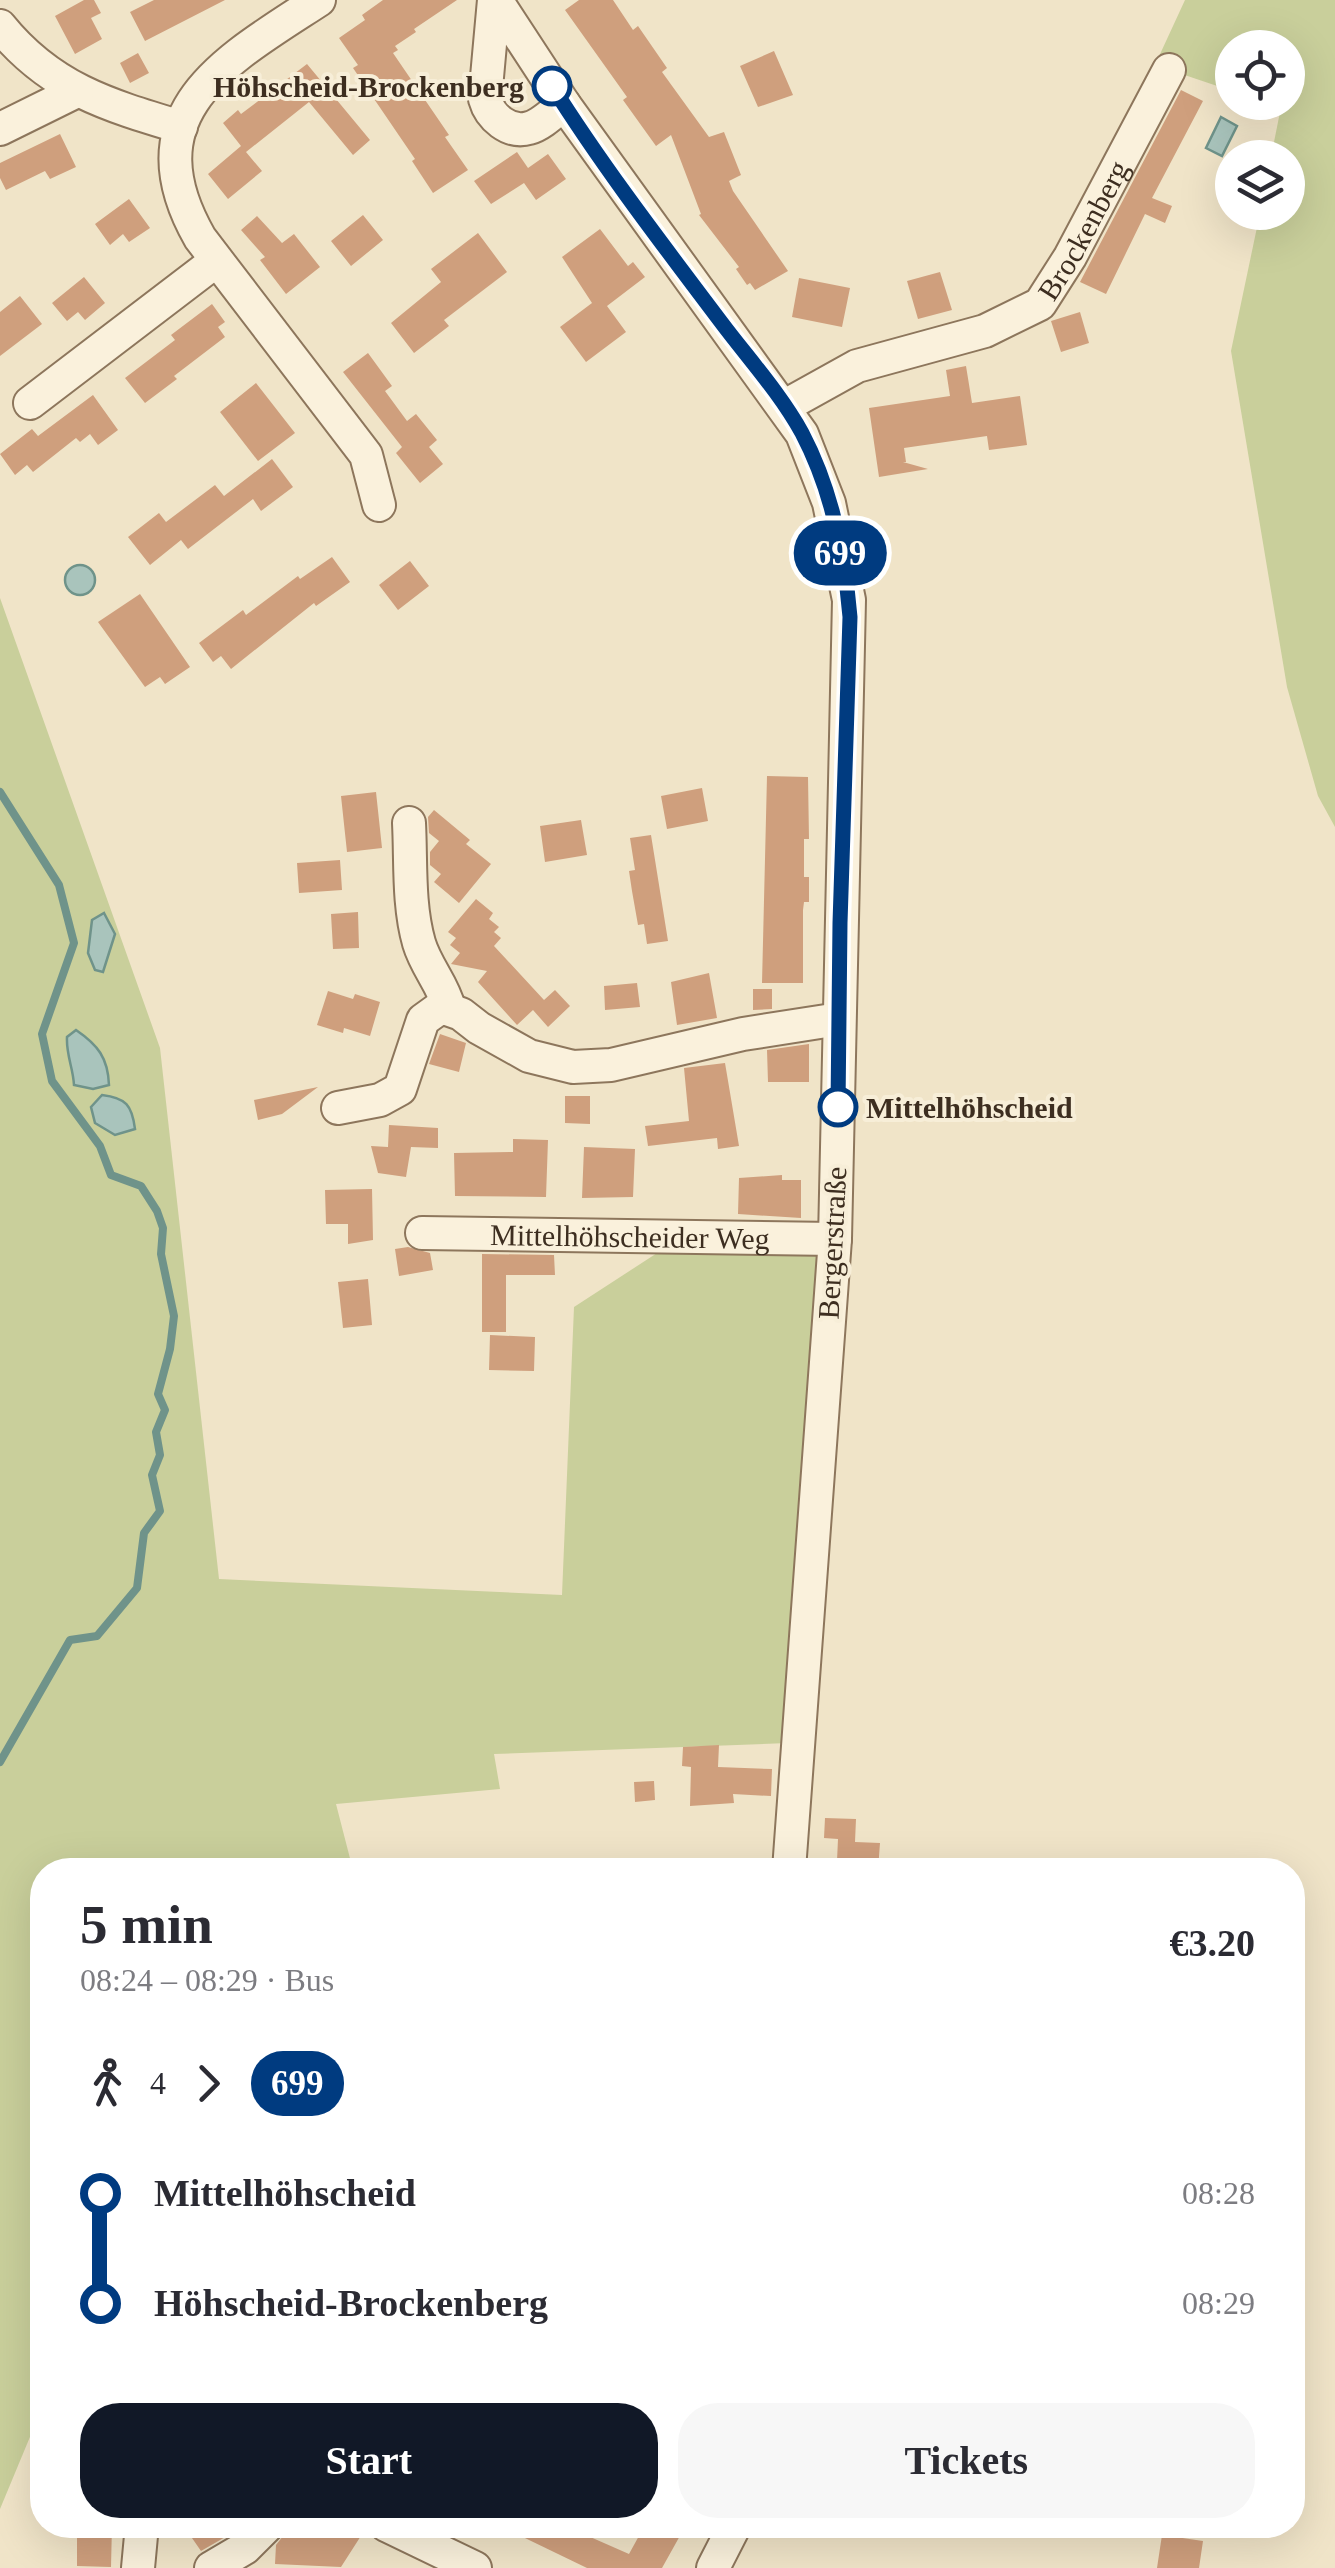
<!DOCTYPE html>
<html lang="en">
<head>
<meta charset="utf-8">
<style>
	body { margin:0; font-family:Georgia,serif; background:#f7f7f7; color:#2b2b33; height:100vh; display:flex; flex-direction:column; font-size:38px; white-space:nowrap }
	* { box-sizing:border-box; margin:0 }
	p { font-size:32px; color:#7c7c81 }
	.icon { flex:none; width:55px; height:55px; fill:none; stroke:currentColor; stroke-width:2; stroke-linecap:round; stroke-linejoin:round }
	.map { position:relative; flex:1; overflow:hidden }
	.sheet { position:absolute; left:30px; top:1858px; width:1275px; height:680px; display:flex; flex-direction:column; background:#fff; border-radius:40px; box-shadow:0 10px 40px #0002 }
	.sheet>* { flex:none }
	.badge { padding:0 20px; border-radius:32px; font-size:35px; line-height:65px }
	.buttons { position:absolute; left:1215px; top:30px; display:grid; gap:20px }
	.buttons a { display:grid; place-items:center; width:90px; height:90px; border-radius:50%; background:#fff; box-shadow:0 10px 40px #0002; font-size:50px }
	.map>.badge { position:absolute; translate:-50% -50%; box-shadow:0 0 0 5px #fff }
	.legs { display:flex; align-items:center; gap:15px; height:110px; padding:0 50px; font-size:32px }
	.legs p { margin-inline-start:auto }
	.head { display:flex; align-items:center; justify-content:space-between; height:170px; padding:0 50px }
	h1 { font-size:55px; font-weight:700; line-height:75px }
	.action { display:flex; gap:20px; margin-top:auto; padding:20px 50px }
	.action a { flex:1; height:115px; border-radius:40px; background:#111827; color:#fff; font-size:40px; font-weight:700; line-height:115px; text-align:center }
	.action a+a { background:#f7f7f7; color:#2b2b33 }
	ul { padding:0 50px; list-style:none }
	li { display:flex; align-items:center; gap:35px; height:110px; font-size:38px }
	li i { display:grid; place-items:center; width:15px; height:100%; margin:0 12px; background:currentColor }
	li i::after { content:''; width:25px; height:25px; margin:-12px; border:8px solid; border-radius:50%; background:#fff }
	li p { margin-inline-start:auto }
	li:first-child i { background:linear-gradient(#0000 50%,currentColor 0) }
	li:last-child i { background:linear-gradient(currentColor 50%,#0000 0) }
	.map>svg:first-child { display:block }
	.green { fill:#c9cf9b }
	.water { fill:#a9c4bc; stroke:#6f938a; stroke-width:2.5 }
	.lines { fill:none; stroke-linecap:round; stroke-linejoin:round }
	.stream { stroke:#6f938a; stroke-width:8 }
	.building { fill:#cf9f7d }
	.minor-casing { stroke:#8d765c; stroke-width:36 }
	.minor { stroke:#faf1dc; stroke-width:32 }
	.line-1-casing { stroke:#fff; stroke-width:22 }
	.line-1 { stroke:#003b80; stroke-width:15 }
	.stop-1-dot { fill:#fff; stroke:#003b80; stroke-width:5 }
	.labels { text-anchor:middle; dominant-baseline:central; stroke-width:8; stroke-linejoin:round; paint-order:stroke }
	.stop-label { font-size:30px; font-weight:bold; fill:#3d2e20; stroke:#f7eed8; text-anchor:end }
	.street-label { font-size:30px; fill:#3d2e20; stroke:#f7eed8 }
</style>
</head>
<body>
<div class="map">
<svg width="1335" height="2568" viewBox="0 0 1335 2568">
	<rect width="100%" height="100%" fill="#f0e4c8"/>
	<path class="green" d="M1185 0H1335V827L1318 796 1287 687 1231 351 1260 213 1288 212V158L1271 157 1281 107 1269 103 1288 102V48H1232V91L1155 65Z
		M0 598 160 1048 219 1579 562 1595 574 1307 671 1244 821 1251 788 1743 494 1754 500 1789 336 1804 353 1870H42V2408L0 2509Z"/>
	<path class="water" d="M1221 117 1237 126 1222 156 1206 148Z
		M65 580a15 15 0 1 1 30 0a15 15 0 1 1-30 0Z
		M104 913 115 934 103 972 95 970 88 953 92 920Z
		M76 1030C98 1045 108 1058 109 1085L93 1089 74 1085C73 1067 66 1055 67 1037Z
		M102 1095C126 1098 132 1105 135 1129L115 1135 95 1123 91 1107Z"/>
	<g class="lines">
		<path class="stream" d="M0 792 59 885 74 943 42 1034 52 1081 100 1146 111 1175 141 1186 157 1211 163 1228 161 1254 174 1316 170 1349 158 1394 165 1410 156 1432 160 1455 152 1475 160 1511 144 1533 137 1588 97 1636 70 1640 0 1762"/>
	</g>
	<path class="building" d="M84 0H94L101 13 91 18 102 39 75 54 55 16Z
		M154 0H225L145 41 130 12Z
		M383 0H457L414 29 416 32 395 46 398 50 393 53 449 135 445 137 468 170 433 193 412 161 415 159 353 68 358 65 339 38 365 20 362 15Z
		M579 0H613L633 30 638 26 667 68 662 72 709 137 724 132 741 175 729 181 733 191 788 271 755 290 750 283 747 285 736 269 739 267 699 215 701 214 671 135 656 146 623 100 627 97 565 10Z
		M774 51 793 95 758 107 740 66Z
		M138 53 149 73 130 83 120 63Z
		M307 64 370 140 353 155 309 102 246 152 262 171 228 199 208 174 241 146 223 123 238 110 241 114Z
		M1181 90 1203 101 1152 198 1172 206 1165 223 1145 214 1106 294 1080 282Z
		M60 134 76 167 50 179 45 171 6 190 0 178V163Z
		M517 152 528 168 548 154 566 179 536 200 524 183 491 204 474 181Z
		M129 199 150 228 129 242 123 234 110 245 95 224Z
		M363 215 383 240 351 266 331 241Z
		M257 216 282 243 294 234 320 267 286 294 260 260 265 257 241 230Z
		M600 229 628 266 633 262 645 277 607 306 626 332 586 362 560 327 592 303 562 257Z
		M478 233 507 272 444 320 449 326 414 353 391 323 441 282 431 269Z
		M940 272 952 310 918 319 907 281Z
		M84 277 105 303 85 320 78 312 67 321 52 303Z
		M799 278 850 288 842 327 792 317Z
		M20 296 42 324 0 356V312Z
		M212 304 225 322 218 327 225 337 174 376 177 379 145 403 125 378 175 340 171 335Z
		M1080 312 1089 343 1061 352 1051 321Z
		M368 353 392 386 385 391 407 421 416 414 437 440 429 447 443 464 420 483 396 453 402 447 343 372Z
		M966 366 972 403 1020 396 1027 445 989 450 987 436 904 448 906 462H903L928 469 879 477 869 408 950 396 946 370Z
		M256 383 295 433 258 461 220 412Z
		M93 395 118 430 98 445 90 434 80 442 76 438 33 472 27 465 15 475 0 454 32 429 38 436Z
		M272 459 293 487 261 511 253 499 188 549 181 540 150 565 128 537 159 513 166 522 215 485 224 496Z
		M332 557 350 582 316 606 314 603 231 669 221 656 213 662 199 643 243 610 246 615 298 576 300 579Z
		M410 561 429 586 398 610 379 585Z
		M140 594 190 667 165 684 160 677 145 687 98 622Z
		M767 776 808 777 809 839H804V877H809V902H804L803 910V983H762Z
		M702 788 708 821 667 829 661 796Z
		M376 792 382 848 347 852 341 796Z
		M434 810 470 840 466 844 491 864 459 903 434 882 441 874 430 865V852L439 841 429 833 428 817Z
		M581 820 587 855 545 862 540 826Z
		M651 835 668 941 647 944 644 924 638 925 632 891 629 871 635 870 630 838Z
		M340 860 342 890 299 893 297 863Z
		M476 899 493 913 489 919 499 927 494 932 501 938 494 946 544 1000 555 990 570 1006 548 1027 533 1010 517 1025 478 982 487 971 451 964 460 953 450 945 456 938 448 932Z
		M358 912 359 948 333 949 331 914Z
		M709 973 717 1018 677 1025 671 982Z
		M637 983 640 1007 605 1010 604 986Z
		M753 989H772V1009L753 1010Z
		M328 991 353 999 355 994 380 1002 370 1036 344 1028 343 1033 317 1025Z
		M440 1034 466 1043 459 1072 429 1064Z
		M809 1044V1082H768L767 1050Z
		M725 1063 739 1146 718 1149 717 1138 648 1146 645 1126 689 1121 684 1068Z
		M318 1087 282 1114 258 1120 254 1100Z
		M565 1096H590V1124L565 1123Z
		M389 1125 438 1128V1148L411 1147 406 1177 378 1173 371 1146 388 1147Z
		M513 1139 548 1140 546 1197 455 1196 454 1153 513 1152Z
		M584 1147 635 1149 633 1197 582 1198Z
		M782 1175V1180H801V1218L738 1214 739 1178Z
		M372 1189 373 1240 348 1244V1224H326L325 1190Z
		M408 1247 430 1253 433 1270 399 1276 395 1249Z
		M482 1254 554 1255 555 1275H506V1332H482Z
		M368 1279 372 1325 343 1328 338 1282Z
		M490 1335 535 1337 534 1371 489 1370Z
		M719 1745 718 1767 772 1769 771 1796 733 1794 734 1803 690 1806 691 1767 682 1766 683 1747Z
		M654 1781 655 1800 635 1802 634 1782Z
		M825 1818 856 1819 855 1842 880 1843 878 1870H840L841 1861H837L838 1839 824 1838Z
		M77 2525H112L111 2567 77 2566Z
		M183 2525H220L227 2536 201 2551Z
		M287 2525H345L366 2528 341 2567 275 2564 276 2545 287 2531Z
		M498 2525H563L629 2554 645 2525H686L662 2568H587Z
		M1162 2535 1203 2541 1199 2568H1157Z"/>
	<g class="lines">
		<defs>
			<g id="minor">
				<path d="M319 0C227 60 128 112 200 238L366 455 379 505"/>
				<path d="M494 0 485 99C490 117 509 134 529 128 541 125 554 112 564 104"/>
				<path d="M496 0 564 104 802 434 829 503 849 600 835 1239 789 1870"/>
				<path d="M0 26C50 88 107 105 181 127"/>
				<path d="M0 129 77 91"/>
				<path d="M30 403 216 261"/>
				<path id="s1" d="M785 406 857 366 985 331 1040 304 1070 257 1169 70"/>
				<path d="M409 823C411 861 408 905 419 943 426 967 443 984 449 1008"/>
				<path d="M338 1108 380 1100 400 1089 423 1020 441 1007 461 1014 479 1028 529 1056 573 1067 611 1065 743 1034 839 1019"/>
				<path id="s2" d="M422 1233 835 1239"/>
				<path d="M386 2525 475 2568"/>
				<path d="M138 2568 142 2525"/>
				<path d="M211 2568 245 2548 268 2525"/>
				<path d="M713 2568 735 2525"/>
			</g>
		</defs>
		<use href="#minor" class="minor-casing"/>
		<use href="#minor" class="minor"/>
	</g>
	<g class="lines">
		<defs>
			<path id="line-1" d="M552 86C603 167 663 245 721 322 748 358 780 393 802 433 831 488 845 556 850 617L840 923 838 1107"/>
		</defs>
		<use href="#line-1" class="line-1-casing"/>
		<use href="#line-1" class="line-1"/>
	</g>
	<g class="stop-1-dot">
		<circle cx="552" cy="86" r="18"/>
		<circle cx="838" cy="1107" r="18"/>
	</g>
	<g class="labels">
		<g class="stop-label">
			<text x="524" y="86">Höhscheid-Brockenberg</text>
			<text x="866" y="1107" text-anchor="start">Mittelhöhscheid</text>
		</g>
		<g class="street-label">
			<text stroke="none"><textPath href="#s1" startOffset="362">Brockenberg</textPath></text>
			<text stroke="none"><textPath href="#s2" startOffset="208">Mittelhöhscheider Weg</textPath></text>
			<text transform="translate(832 1243) rotate(-87)">Bergerstraße</text>
		</g>
	</g>
</svg>
<div class="buttons">
<a><svg class="icon" aria-label="locate" viewBox="0 0 24 24"><circle cx="12" cy="12" r="6"/><path d="M12 2v4M12 18v4M2 12h4M18 12h4"/></svg></a>
<a><svg class="icon" aria-label="layers" viewBox="0 0 24 24"><path d="M12 4l9 5-9 5-9-5zM3 14l9 5 9-5"/></svg></a>
</div>
<b class="badge" style="left:840px;top:553px;background:#003b80;color:#fff">699</b>
<section class="sheet">
<div class="head"><div><h1>5 min</h1><p>08:24 – 08:29 · Bus</p></div><b>€3.20</b></div>
<div class="legs"><svg class="icon" aria-label="walk" viewBox="0 0 24 24"><circle cx="13" cy="4" r="2"/><path d="M13 8l-2 6 4 7M11 14l-3 7M7 12l3-4h3l4 4"/></svg>4<svg class="icon" aria-label="forward" viewBox="0 0 24 24"><path d="M9 5l7 7-7 7"/></svg><b class="badge" style="background:#003b80;color:#fff">699</b></div>
<ul>
<li><i style="color:#003b80"></i><b>Mittelhöhscheid</b><p>08:28</p></li>
<li><i style="color:#003b80"></i><b>Höhscheid-Brockenberg</b><p>08:29</p></li>
</ul>
<div class="action"><a>Start</a><a>Tickets</a></div>
</section>
</div>
</body>
</html>
